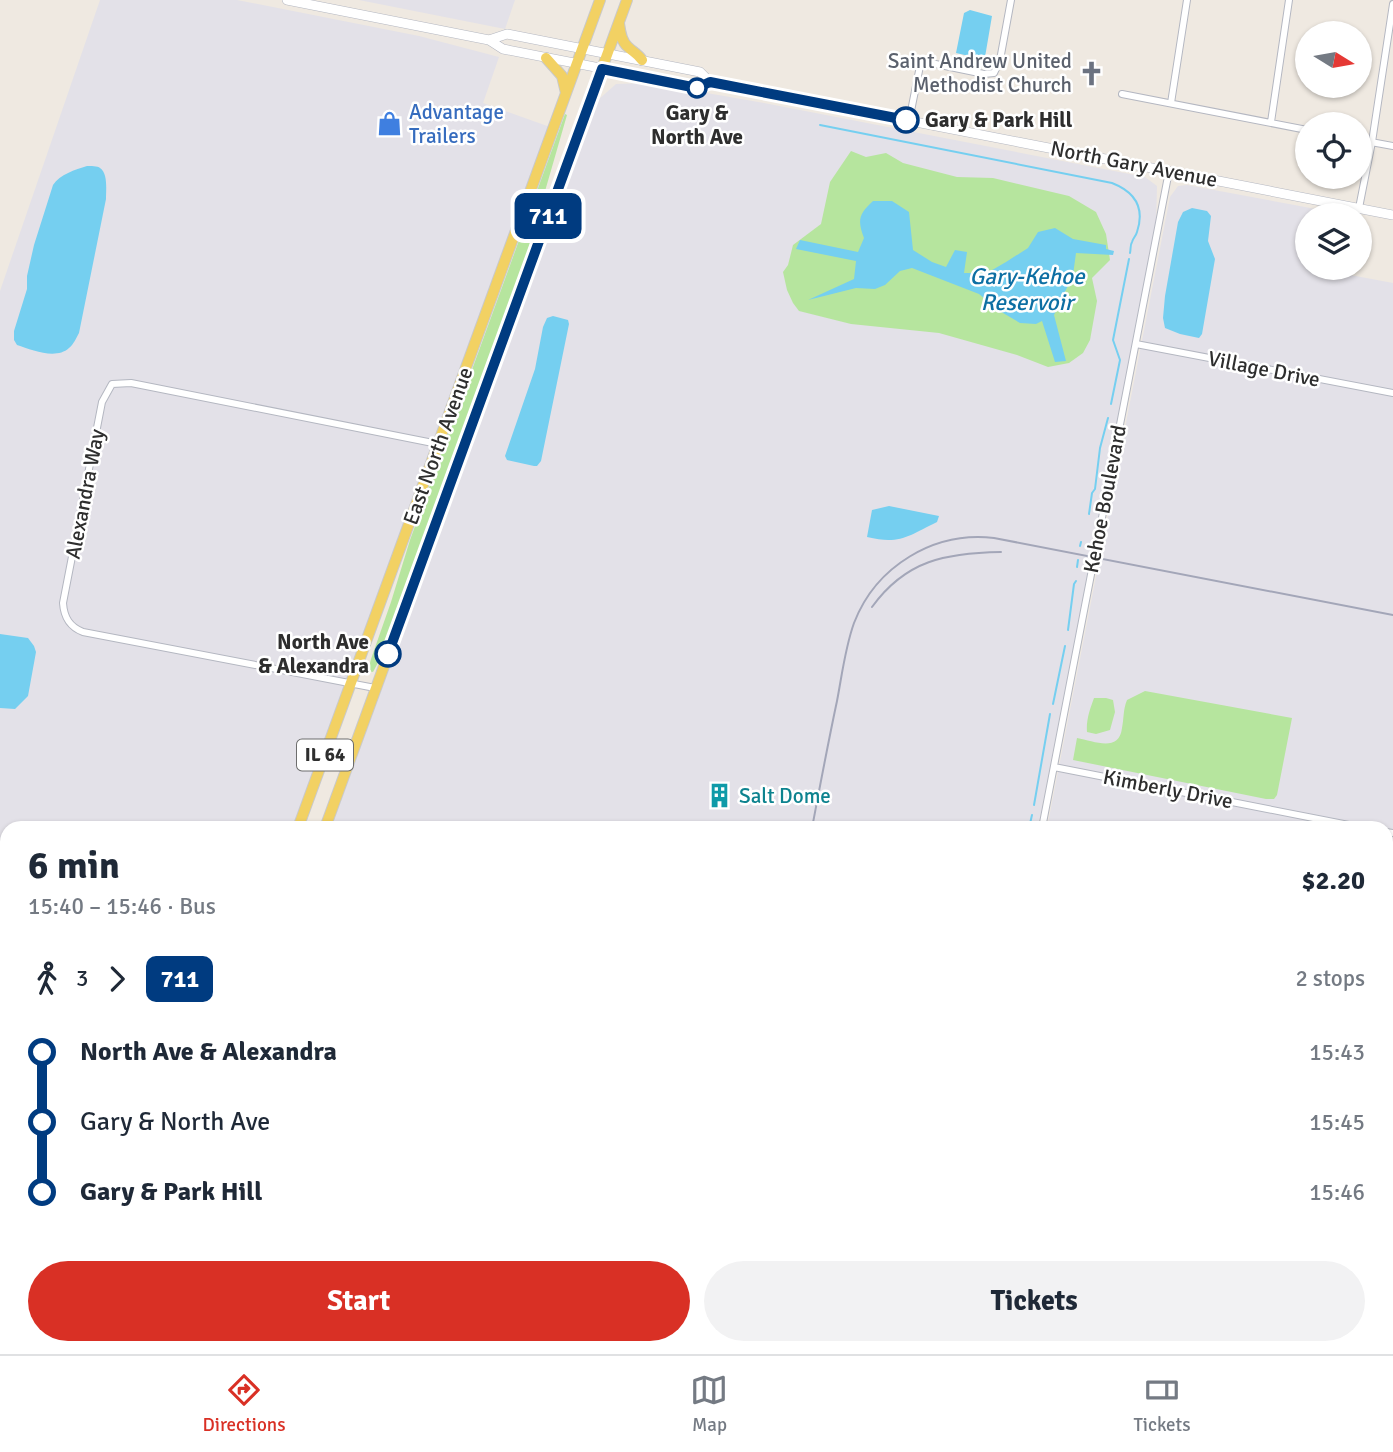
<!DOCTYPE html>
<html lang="en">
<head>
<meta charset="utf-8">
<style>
	body { margin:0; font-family:Signika,sans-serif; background:#f2f2f3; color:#1f2937; height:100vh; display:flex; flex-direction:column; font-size:26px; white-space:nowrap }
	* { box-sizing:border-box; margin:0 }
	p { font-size:23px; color:#747a83 }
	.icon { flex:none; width:38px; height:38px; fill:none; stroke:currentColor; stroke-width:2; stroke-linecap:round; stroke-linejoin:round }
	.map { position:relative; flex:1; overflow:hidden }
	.sheet { position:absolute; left:0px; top:821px; width:1393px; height:534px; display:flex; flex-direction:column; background:#fff; border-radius:21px 21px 0 0; box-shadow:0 2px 5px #0004 }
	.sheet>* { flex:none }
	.badge { padding:0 14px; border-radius:10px; font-size:24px; line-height:46px }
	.needle { width:46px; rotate:101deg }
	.controls { position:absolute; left:1295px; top:21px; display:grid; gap:14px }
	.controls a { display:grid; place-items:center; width:77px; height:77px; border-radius:50%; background:#fff; box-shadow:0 2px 5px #0004; font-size:35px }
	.map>.badge { position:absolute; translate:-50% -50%; box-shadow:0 0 0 4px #fff }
	.legs { display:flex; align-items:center; gap:10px; height:77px; padding:0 28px; font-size:23px }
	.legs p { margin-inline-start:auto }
	.summary { display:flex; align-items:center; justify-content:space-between; height:119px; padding:0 28px }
	h1 { font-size:38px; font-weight:700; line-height:52px }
	.button { display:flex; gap:14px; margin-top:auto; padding:14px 28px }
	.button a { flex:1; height:80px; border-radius:42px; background:#d93025; color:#fff; font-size:28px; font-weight:700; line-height:80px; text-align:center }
	.button a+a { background:#f2f2f3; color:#1f2937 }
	ul { padding:0 28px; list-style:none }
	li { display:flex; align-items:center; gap:24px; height:70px; font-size:26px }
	li i { display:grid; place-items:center; width:10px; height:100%; margin:0 9px; background:currentColor }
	li i::after { content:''; width:18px; height:18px; margin:-9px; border:5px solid; border-radius:50%; background:#fff }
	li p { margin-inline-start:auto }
	li:first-child i { background:linear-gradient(#0000 50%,currentColor 0) }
	li:last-child i { background:linear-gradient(currentColor 50%,#0000 0) }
	.tab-bar { display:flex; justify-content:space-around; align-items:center; height:98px; border-top:2px solid #e0e1e3; background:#fff; font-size:19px; color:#747a83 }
	.tab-bar a { display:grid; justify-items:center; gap:4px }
	.tab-bar .selected { color:#d93025 }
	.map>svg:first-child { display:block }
	.industrial { fill:#e3e1e8 }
	.green { fill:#b6e59e }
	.water { fill:#75cff0 }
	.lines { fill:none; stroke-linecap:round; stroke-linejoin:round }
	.stream { stroke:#75cff0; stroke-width:2 }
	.street-casing { stroke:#b4b7c1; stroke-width:8 }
	.secondary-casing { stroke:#b4b7c1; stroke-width:10 }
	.primary-casing { stroke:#c9c9c9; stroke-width:12 }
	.street { stroke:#fff; stroke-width:6 }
	.secondary { stroke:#fff; stroke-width:9 }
	.primary { stroke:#f2d163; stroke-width:10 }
	.rail { stroke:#a3a6b8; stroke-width:2 }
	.line-1-casing { stroke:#fff; stroke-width:16 }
	.line-1 { stroke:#003b80; stroke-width:10 }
	.stop-1-dot { fill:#fff; stroke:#003b80; stroke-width:3.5 }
	.labels { text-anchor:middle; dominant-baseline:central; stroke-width:5; stroke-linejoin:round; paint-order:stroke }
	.shield { fill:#fff; stroke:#6d6d6d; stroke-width:2 }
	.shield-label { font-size:19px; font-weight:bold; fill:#2e2e2e }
	.worship-label { font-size:21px; fill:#5b616d; stroke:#fff; text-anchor:end }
	.shop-label { font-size:21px; fill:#366cbe; stroke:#fff; text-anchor:start }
	.stop-label { font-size:21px; font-weight:bold; fill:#2e2e2e; stroke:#fff }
	.street-label { font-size:21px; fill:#2e2e2e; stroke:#fff }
	.culture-label { font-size:21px; fill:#0d838f; stroke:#fff; text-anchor:start }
	.water-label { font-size:23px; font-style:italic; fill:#0d6fa3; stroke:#fff }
</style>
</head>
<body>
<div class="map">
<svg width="1393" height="1354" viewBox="0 0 1393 1354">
	<rect width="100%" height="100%" fill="#efe9e1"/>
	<path class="industrial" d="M100 0H237L419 36 499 57 483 103 550 127 293 828H7V1348H106L105 1354H0V291Z
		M359 0H515L505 29Z
		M649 83 764 103 1145 177 1157 186 1156 226 1038 828H331L598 100 616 84Z
		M1187 185 1348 215H1307V268H1345V274L1393 283V1354H945L946 1348H1386V828H1047L1170 197 1178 186Z
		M383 1348H937L936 1354H382Z"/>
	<path class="green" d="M565 114 567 115 524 264 380 659 373 672 368 671 371 659 391 602 410 540Z
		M851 151 866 157 886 153 903 163 957 177 993 178 1069 196 1096 212 1106 234 1110 260 1092 278 1097 301 1090 340 1083 353 1069 363 1048 367 1017 355 939 333 851 324 799 311 793 303 787 290 783 272 788 265 793 245 821 224 830 182Z
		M1145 691 1292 718 1277 795 1274 799H1266L1073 760 1077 738C1094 741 1119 753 1122 728 1124 717 1123 710 1127 700Z
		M1094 698H1106L1113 700 1115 712 1110 730 1096 734 1087 732C1086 720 1090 709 1094 698Z
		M1386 1174 1393 1176V1252L1386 1251Z"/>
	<path class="water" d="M970 10 992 16 985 57 982 59 956 53 964 13Z
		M87 166C90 166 98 166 100 168 108 173 106 190 106 199L79 333C76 338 74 344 69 348 56 360 32 350 17 345L14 340V331L27 289V276L34 245 53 185C60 174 75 170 87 166Z
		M873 201H892L909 212 913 250 932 262 946 267 955 250 967 252 964 273H987L1006 262 1028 248 1038 232 1055 228 1073 239 1106 245V249L1114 251 1113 255 1076 253 1073 275 1054 315 1066 361 1055 362 1042 321 1036 324 1020 323 998 310 979 294 912 268 900 271 885 285 875 289 856 288 808 300 854 279 856 261 796 249 800 240 858 252 864 238C857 220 859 214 873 201Z
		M1192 208 1207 211 1211 216 1208 241 1215 259 1202 334 1199 338 1180 334 1165 328 1163 318 1165 296 1178 222 1183 212Z
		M553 316 568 320 569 324 541 461 537 466H534L507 460 505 456 535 369 543 327 547 318Z
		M889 506 939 516 937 522C908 536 900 545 867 537L872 510Z
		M0 634 28 638 34 646 36 652 28 696 15 709 0 708Z"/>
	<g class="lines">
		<path class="stream" d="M820 125 1112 183C1135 192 1145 208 1137 232 1136 236 1133 238 1132 242 1130 245 1131 249 1130 253
			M1111 404 1120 360 1113 340 1129 259
			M1089 514 1092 493 1095 489 1100 448 1108 418
			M1080 546 1081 542
			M1077 567 1078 560
			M1068 630 1074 584 1076 581
			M1053 704 1065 646
			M1034 805 1050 714
			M1029 828 1032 815"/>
		<defs>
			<path id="street" d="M1122 94 1307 130
				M1171 103 1187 0
				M909 121 921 61 984 74 994 73 1000 60 1011 0
				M1271 122 1289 0
				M1360 140 1393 146
				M1359 208 1372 142 1393 4
				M1136 344 1393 393
				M375 688 83 632C70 627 64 618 63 603L102 402 112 384 131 383 438 444
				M1054 767 1364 828
				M1042 828 1169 171
				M1386 832 1393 833
				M393 1354 394 1348
				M625 1354 626 1348
				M940 1354 941 1348
				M1220 1354 1221 1348"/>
			<path id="secondary" d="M287 0 489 40 503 49 697 87 710 82
				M489 40 507 34 700 72 710 82 1393 215"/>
			<path id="primary" d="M619 23C620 31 621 41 628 47 633 52 638 54 642 60
				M546 58 562 76 566 93
				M298 828 600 0
				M325 828 627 0
				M109 1354 111 1348
				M134 1354 136 1348"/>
		</defs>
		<use href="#street" class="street-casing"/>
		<use href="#secondary" class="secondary-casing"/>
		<use href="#primary" class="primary-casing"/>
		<use href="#street" class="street"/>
		<use href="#secondary" class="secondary"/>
		<use href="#primary" class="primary"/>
		<path class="rail" d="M872 607C906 560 946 553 1001 552
			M812 828C820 786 828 743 837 701 842 675 845 648 854 623 876 566 934 531 994 538L1393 615"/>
	</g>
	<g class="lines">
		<defs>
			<path id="line-1" d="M388 654 602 69 697 88 710 82 906 120"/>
		</defs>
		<use href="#line-1" class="line-1-casing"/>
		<use href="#line-1" class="line-1"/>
	</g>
	<defs>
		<symbol id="church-bare" viewBox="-9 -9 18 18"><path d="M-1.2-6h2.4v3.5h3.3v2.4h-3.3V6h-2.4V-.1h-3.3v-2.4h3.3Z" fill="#6b7280" stroke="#fff" stroke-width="2.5" paint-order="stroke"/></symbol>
		<symbol id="shop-bare" viewBox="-9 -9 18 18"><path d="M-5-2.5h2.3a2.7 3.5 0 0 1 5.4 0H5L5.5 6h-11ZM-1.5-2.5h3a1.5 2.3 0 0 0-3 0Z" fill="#3f7fe0" stroke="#fff" stroke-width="2.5" paint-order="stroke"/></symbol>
		<symbol id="building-bare" viewBox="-9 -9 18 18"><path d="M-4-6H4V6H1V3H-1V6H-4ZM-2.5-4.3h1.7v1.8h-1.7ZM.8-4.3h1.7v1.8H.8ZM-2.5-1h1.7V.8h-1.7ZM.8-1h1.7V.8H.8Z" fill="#0f9aa8" stroke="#fff" stroke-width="2.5" paint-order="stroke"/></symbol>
	</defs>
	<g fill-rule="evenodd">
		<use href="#church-bare" x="1074" y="56" width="35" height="35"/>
		<use href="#shop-bare" x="372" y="106" width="35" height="35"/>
		<use href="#building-bare" x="702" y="778" width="35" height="35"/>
	</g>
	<g class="stop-1-dot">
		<circle cx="697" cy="88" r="9"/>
		<circle cx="906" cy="120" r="12"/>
		<circle cx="388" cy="654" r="12"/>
	</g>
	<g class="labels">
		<rect class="shield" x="297" y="739.5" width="56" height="31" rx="5"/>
		<g class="shield-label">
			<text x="325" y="755">IL 64</text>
		</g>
		<g class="worship-label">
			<text x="1072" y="61">Saint Andrew United<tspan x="1072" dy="24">Methodist Church</tspan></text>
		</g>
		<g class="shop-label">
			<text x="409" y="112">Advantage<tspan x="409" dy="24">Trailers</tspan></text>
		</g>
		<g class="stop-label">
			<text x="697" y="113">Gary &amp;<tspan x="697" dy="24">North Ave</tspan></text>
			<text x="925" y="120" text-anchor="start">Gary &amp; Park Hill</text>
			<text x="369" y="642" text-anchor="end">North Ave<tspan x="369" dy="24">&amp; Alexandra</tspan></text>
		</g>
		<g class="street-label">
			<text transform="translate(1134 164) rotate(11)">North Gary Avenue</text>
			<text transform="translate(1264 369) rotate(11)">Village Drive</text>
			<text transform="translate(438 446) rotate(-70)">East North Avenue</text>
			<text transform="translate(85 494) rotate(-79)">Alexandra Way</text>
			<text transform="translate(1105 499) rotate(-79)">Kehoe Boulevard</text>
			<text transform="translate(1168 789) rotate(11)">Kimberly Drive</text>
		</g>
		<g class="culture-label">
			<text x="739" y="796">Salt Dome</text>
		</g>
		<g class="water-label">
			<text x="1027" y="276">Gary-Kehoe<tspan x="1027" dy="26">Reservoir</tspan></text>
		</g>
	</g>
</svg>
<div class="controls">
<a><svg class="needle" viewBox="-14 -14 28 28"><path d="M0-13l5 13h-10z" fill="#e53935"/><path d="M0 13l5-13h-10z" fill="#747a83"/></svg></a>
<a><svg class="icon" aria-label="locate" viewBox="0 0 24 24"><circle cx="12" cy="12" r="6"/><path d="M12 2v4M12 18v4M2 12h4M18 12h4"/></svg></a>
<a><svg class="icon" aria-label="layers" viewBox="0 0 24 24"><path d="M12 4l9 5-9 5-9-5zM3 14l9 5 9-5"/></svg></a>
</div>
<b class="badge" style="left:548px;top:216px;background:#003b80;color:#fff">711</b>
<section class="sheet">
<div class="summary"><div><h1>6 min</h1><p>15:40 – 15:46 · Bus</p></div><b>$2.20</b></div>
<div class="legs"><svg class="icon" aria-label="walk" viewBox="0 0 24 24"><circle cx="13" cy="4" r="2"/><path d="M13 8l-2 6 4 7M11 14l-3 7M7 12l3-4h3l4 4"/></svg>3<svg class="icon" aria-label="forward" viewBox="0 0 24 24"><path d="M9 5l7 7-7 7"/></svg><b class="badge" style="background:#003b80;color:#fff">711</b><p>2 stops</p></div>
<ul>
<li><i style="color:#003b80"></i><b>North Ave &amp; Alexandra</b><p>15:43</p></li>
<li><i style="color:#003b80"></i><span>Gary &amp; North Ave</span><p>15:45</p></li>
<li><i style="color:#003b80"></i><b>Gary &amp; Park Hill</b><p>15:46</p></li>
</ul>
<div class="button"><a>Start</a><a>Tickets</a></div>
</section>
</div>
<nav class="tab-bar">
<a class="selected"><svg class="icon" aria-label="directions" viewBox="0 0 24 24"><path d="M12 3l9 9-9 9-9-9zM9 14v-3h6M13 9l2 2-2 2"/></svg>Directions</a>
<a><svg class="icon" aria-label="map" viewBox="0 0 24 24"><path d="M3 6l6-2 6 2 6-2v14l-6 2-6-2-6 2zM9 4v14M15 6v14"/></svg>Map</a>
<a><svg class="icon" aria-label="tickets" viewBox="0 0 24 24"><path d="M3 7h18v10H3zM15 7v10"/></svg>Tickets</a>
</nav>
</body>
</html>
